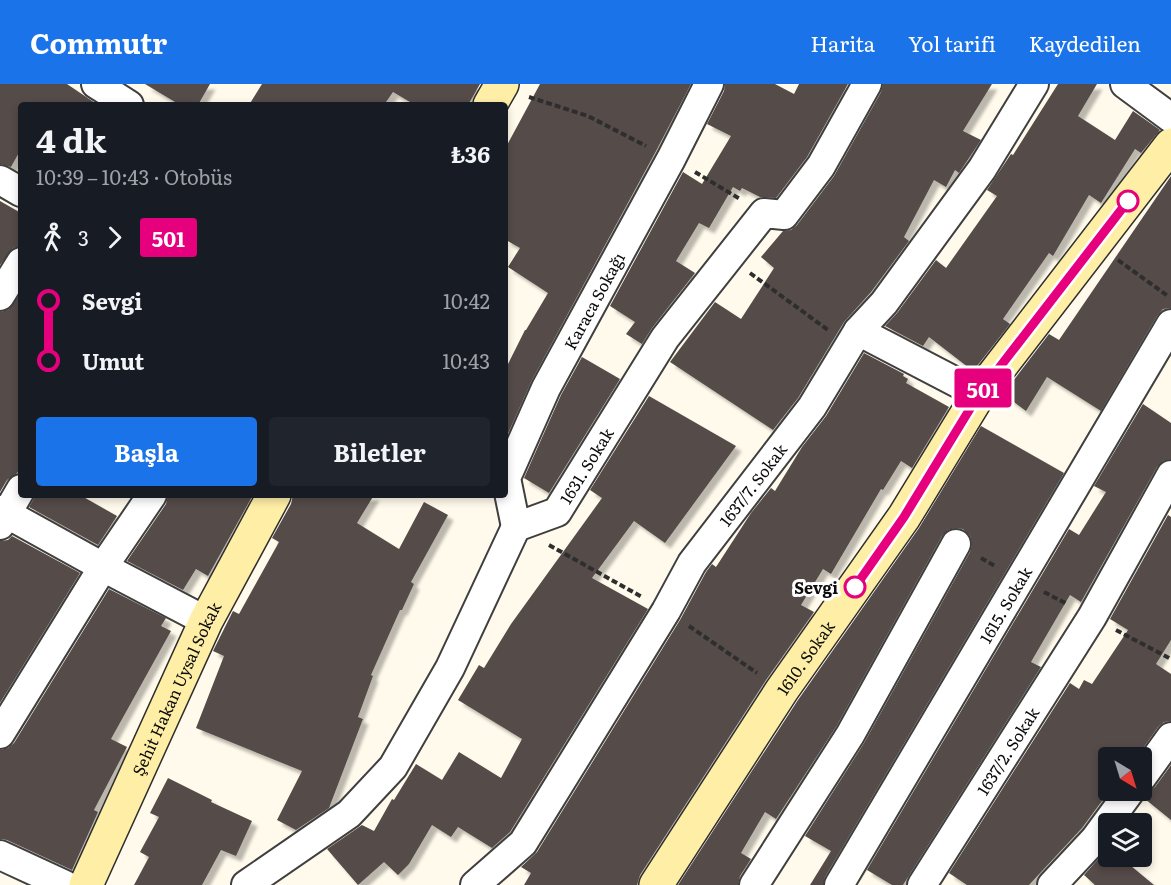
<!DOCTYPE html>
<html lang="tr">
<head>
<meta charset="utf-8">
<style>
	body { margin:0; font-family:Literata,serif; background:#20242c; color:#f1f3f6; height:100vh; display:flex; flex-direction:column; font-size:22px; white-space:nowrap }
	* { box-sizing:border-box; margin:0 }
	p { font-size:20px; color:#9ea1a6 }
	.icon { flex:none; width:33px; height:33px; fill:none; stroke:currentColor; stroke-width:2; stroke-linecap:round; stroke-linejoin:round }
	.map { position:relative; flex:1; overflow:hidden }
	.side { position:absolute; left:18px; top:18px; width:490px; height:396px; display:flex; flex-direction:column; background:#171b24; border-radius:6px; box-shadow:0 3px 9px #0003 }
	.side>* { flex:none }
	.badge { padding:0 12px; border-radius:4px; font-size:21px; line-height:39px }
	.needle { width:39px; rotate:142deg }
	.buttons { position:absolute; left:1098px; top:663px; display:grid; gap:12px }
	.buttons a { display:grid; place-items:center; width:54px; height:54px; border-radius:6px; background:#171b24; box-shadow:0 3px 9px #0003; font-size:30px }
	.map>.badge { position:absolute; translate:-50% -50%; box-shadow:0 0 0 3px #fff }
	.legs { display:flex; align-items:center; gap:9px; height:66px; padding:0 18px; font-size:20px }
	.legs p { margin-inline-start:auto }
	.overview { display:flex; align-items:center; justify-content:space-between; height:102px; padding:0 18px }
	h1 { font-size:33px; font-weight:700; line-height:45px }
	.cta { display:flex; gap:12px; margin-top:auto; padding:12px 18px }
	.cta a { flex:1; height:69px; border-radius:6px; background:#1a73e8; color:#fff; font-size:24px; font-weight:700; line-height:69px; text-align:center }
	.cta a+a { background:#20242c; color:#f1f3f6 }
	ul { padding:0 18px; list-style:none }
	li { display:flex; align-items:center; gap:21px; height:60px; font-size:22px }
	li i { display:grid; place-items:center; width:9px; height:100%; margin:0 8px; background:currentColor }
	li i::after { content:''; width:15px; height:15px; margin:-8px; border:4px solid; border-radius:50%; background:#171b24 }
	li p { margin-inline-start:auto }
	li:first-child i { background:linear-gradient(#0000 50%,currentColor 0) }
	li:last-child i { background:linear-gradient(currentColor 50%,#0000 0) }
	header { display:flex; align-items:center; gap:36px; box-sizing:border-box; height:84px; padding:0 30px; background:#1a73e8; color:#fff }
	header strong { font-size:28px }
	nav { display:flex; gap:33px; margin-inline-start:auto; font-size:21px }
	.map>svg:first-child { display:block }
	.building { fill:#554c48; filter:url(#shadow) }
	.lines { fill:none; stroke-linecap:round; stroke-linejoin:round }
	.street-casing { stroke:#3f3f3f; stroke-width:32 }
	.secondary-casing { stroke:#2e2e2e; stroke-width:36 }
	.path { stroke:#2e2e2e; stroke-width:4; stroke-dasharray:6 3; stroke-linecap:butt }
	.street { stroke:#fff; stroke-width:28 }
	.secondary { stroke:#ffefa6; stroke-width:33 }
	.line-1-casing { stroke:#fff; stroke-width:14 }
	.line-1 { stroke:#e6007e; stroke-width:9 }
	.stop-1-dot { fill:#fff; stroke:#e6007e; stroke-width:3 }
	.labels { text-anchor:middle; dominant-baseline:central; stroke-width:6; stroke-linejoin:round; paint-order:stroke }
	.street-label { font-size:16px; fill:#0c0c0c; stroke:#fff }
	.stop-label { font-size:16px; font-weight:bold; fill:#0c0c0c; stroke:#fff; text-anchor:end }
</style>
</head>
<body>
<header>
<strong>Commutr</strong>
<nav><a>Harita</a><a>Yol tarifi</a><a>Kaydedilen</a></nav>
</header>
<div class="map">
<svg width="1171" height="801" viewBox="0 0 1171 801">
	<defs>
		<filter id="shadow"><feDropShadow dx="5.5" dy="5.5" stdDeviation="1.5" flood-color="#0004"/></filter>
	</defs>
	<rect width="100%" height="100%" fill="#fffaeb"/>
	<path class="building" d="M0 0H67L98 21H21V65L11 83 0 80Z
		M145 0H210L198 21H180Z
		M262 0H480L468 21H415L393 8 384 21H249Z
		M540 0H691L656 67 532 296 506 354V284L525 246H526L548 209 508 183 520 164 506 156V63Z
		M725 0H775L794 10 799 0H848L807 73 776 114 760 113 742 104 740 107 733 103 709 144 699 139 676 177 695 189 652 244 642 260 626 250 635 238 610 222 683 88 702 100 731 52 707 40 724 7Z
		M883 0H992L963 47 981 56 959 89 955 86 946 103 934 96 904 153 909 157 871 208 844 238 798 314 773 346 670 278 715 218 741 235 774 184 761 173 783 147 791 146 797 141 834 92 881 8Z
		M1058 0H1097L1078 32 1115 56 1133 27 1160 46 1141 69 1135 65 1101 119 1089 111 1053 172 1049 169 1003 235 1010 240 973 287 929 253 923 262 885 242 897 229 936 176 946 184 997 112 987 106 1011 70 1013 71Z
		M1171 92V224L1163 225 1157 232 1101 327 1047 293 1026 327 1003 310 1049 250 1059 256Z
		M0 117 21 129V162L13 164 0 181Z
		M21 209V383L17 389 7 396 0 408V228L8 226Z
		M864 269 904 290 903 292 908 295 906 299 949 323 912 384 901 377 883 406 881 405 831 490 823 485 801 521 814 528 766 596 640 791 637 801H524L531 789 521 783 537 768 680 536 706 488 712 480 716 483 751 429 771 404 775 407 802 363 826 332Z
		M582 273 620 295 549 409 524 394 561 311Z
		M649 312 736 362 665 459 634 437 592 494 648 525 510 748 492 764 458 743 451 753 432 741 409 780 398 791 384 778 358 801 327 765 362 741 374 747 392 715 394 716 416 680 442 696 459 668 501 694 522 655 458 616 479 581 484 584 511 540 602 414 590 406Z
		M1143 320 1171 339V375L1163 377 1157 383 1081 518 1070 511 1031 578 1041 583 903 801H892L867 786 858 801 1069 445 1079 451 1106 408 1094 402Z
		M981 342 1064 389 825 793 823 801H810L831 767 805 752 864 659 970 468 972 460 970 452 963 445 956 444 948 446 942 452 836 643 776 735 765 728 741 769 751 775 740 792 738 801H678L798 616 919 444Z
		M36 411H80L117 432 98 461 29 423Z
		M168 411H253L208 492 196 485 183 506 127 477 166 420Z
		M293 411H374L357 439 399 465 424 418 448 431 411 498 414 500 402 526H400L371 591 373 592 358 633 363 635 329 724 296 746 277 736 302 687 196 644 224 572 213 567 233 527 239 530 279 458 272 454 291 420Z
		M1168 431 1171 433V556L1156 580 1171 590V637L1164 638 1158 643 1136 674H1108V706H1110L1082 744 1029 801H967L949 789 1070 599 1079 605 1084 596 1092 600 1128 546 1110 535Z
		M12 452 80 489 0 619V457L8 456Z
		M109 505 166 534 161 542 171 547 111 655 127 663 94 726 98 728 72 786 7 756 0 755V666L8 664 14 659Z
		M1171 681V736L1145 715 1147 708 1155 703Z
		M168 694 212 716 211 718 252 737 236 772 221 766 202 801H134L149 773 140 768 159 733 150 729Z
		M1108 764V772H1119L1154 801H1095L1084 791Z"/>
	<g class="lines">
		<defs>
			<g id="street">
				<path d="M96 0 129 21"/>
				<path d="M1125 0 1171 34"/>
				<path d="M0 96 21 108"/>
				<path d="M0 212 21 178"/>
				<path d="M858 247 979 310"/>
				<path d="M0 426 103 483 206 537"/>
				<path d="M0 441 21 405"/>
				<path id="s1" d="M516 443 506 394 546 304 671 75 709 0"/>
				<path d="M0 650 103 483 152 411"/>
				<path d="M1142 693 1171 653"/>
				<path d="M0 771 65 801"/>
				<path id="s2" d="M246 801 349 730 393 683 450 584 516 443 557 428 665 254 764 129 784 131 821 82 867 0"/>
				<path id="s3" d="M475 801 523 759 666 527 692 479 812 323 858 247 884 219 982 85 1034 0"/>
				<path d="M754 801 850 651 956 460"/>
				<path id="s4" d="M839 801 1171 240"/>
				<path id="s5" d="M922 801 1092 533 1171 391"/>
				<path d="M1052 801 1095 755 1131 706"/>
			</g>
			<g id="secondary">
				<path d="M490 21 502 0"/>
				<path id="s6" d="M86 801 206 537 274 411"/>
				<path id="s7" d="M656 801 782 606 904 433 979 310 1171 61"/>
			</g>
		</defs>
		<use href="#street" class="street-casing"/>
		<use href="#secondary" class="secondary-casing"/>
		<path class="path" d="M529 13 588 32 646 62
			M695 88 740 115
			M1118 176 1168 212
			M750 189 828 246
			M549 461 642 513
			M981 474 995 482
			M1044 508 1067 520
			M689 542 757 589
			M1116 546 1171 575"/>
		<use href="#street" class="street"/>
		<use href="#secondary" class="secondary"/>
	</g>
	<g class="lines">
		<defs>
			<path id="line-1" d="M855 503 904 433 979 310 1128 117"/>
		</defs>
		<use href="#line-1" class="line-1-casing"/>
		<use href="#line-1" class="line-1"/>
	</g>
	<g class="stop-1-dot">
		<circle cx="1128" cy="117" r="10"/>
		<circle cx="855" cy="503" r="10"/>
	</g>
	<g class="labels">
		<g class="street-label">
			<text stroke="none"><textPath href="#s1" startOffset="248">Karaca Sokağı</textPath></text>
			<text stroke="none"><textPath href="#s2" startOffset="558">1631. Sokak</textPath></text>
			<text stroke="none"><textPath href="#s3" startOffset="490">1637/7. Sokak</textPath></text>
			<text stroke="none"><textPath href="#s4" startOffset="326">1615. Sokak</textPath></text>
			<text stroke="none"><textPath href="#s7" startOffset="272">1610. Sokak</textPath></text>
			<text stroke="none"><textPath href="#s6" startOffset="216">Şehit Hakan Uysal Sokak</textPath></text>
			<text stroke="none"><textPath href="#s5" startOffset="159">1637/2. Sokak</textPath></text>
		</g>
		<g class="stop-label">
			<text x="838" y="503">Sevgi</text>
		</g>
	</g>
</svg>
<div class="buttons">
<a><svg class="needle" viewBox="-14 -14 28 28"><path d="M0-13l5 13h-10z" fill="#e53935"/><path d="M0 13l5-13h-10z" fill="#9ea1a6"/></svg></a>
<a><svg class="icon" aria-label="layers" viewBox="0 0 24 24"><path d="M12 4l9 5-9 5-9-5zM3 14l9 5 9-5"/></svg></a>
</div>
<b class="badge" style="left:983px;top:304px;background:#e6007e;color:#fff">501</b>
<section class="side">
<div class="overview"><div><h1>4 dk</h1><p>10:39 – 10:43 · Otobüs</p></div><b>₺36</b></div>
<div class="legs"><svg class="icon" aria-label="walk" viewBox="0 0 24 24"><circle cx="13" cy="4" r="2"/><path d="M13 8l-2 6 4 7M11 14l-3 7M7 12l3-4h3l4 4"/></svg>3<svg class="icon" aria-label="forward" viewBox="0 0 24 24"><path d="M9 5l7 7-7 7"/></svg><b class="badge" style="background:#e6007e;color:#fff">501</b></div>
<ul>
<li><i style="color:#e6007e"></i><b>Sevgi</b><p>10:42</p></li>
<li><i style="color:#e6007e"></i><b>Umut</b><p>10:43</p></li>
</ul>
<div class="cta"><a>Başla</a><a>Biletler</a></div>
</section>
</div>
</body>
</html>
